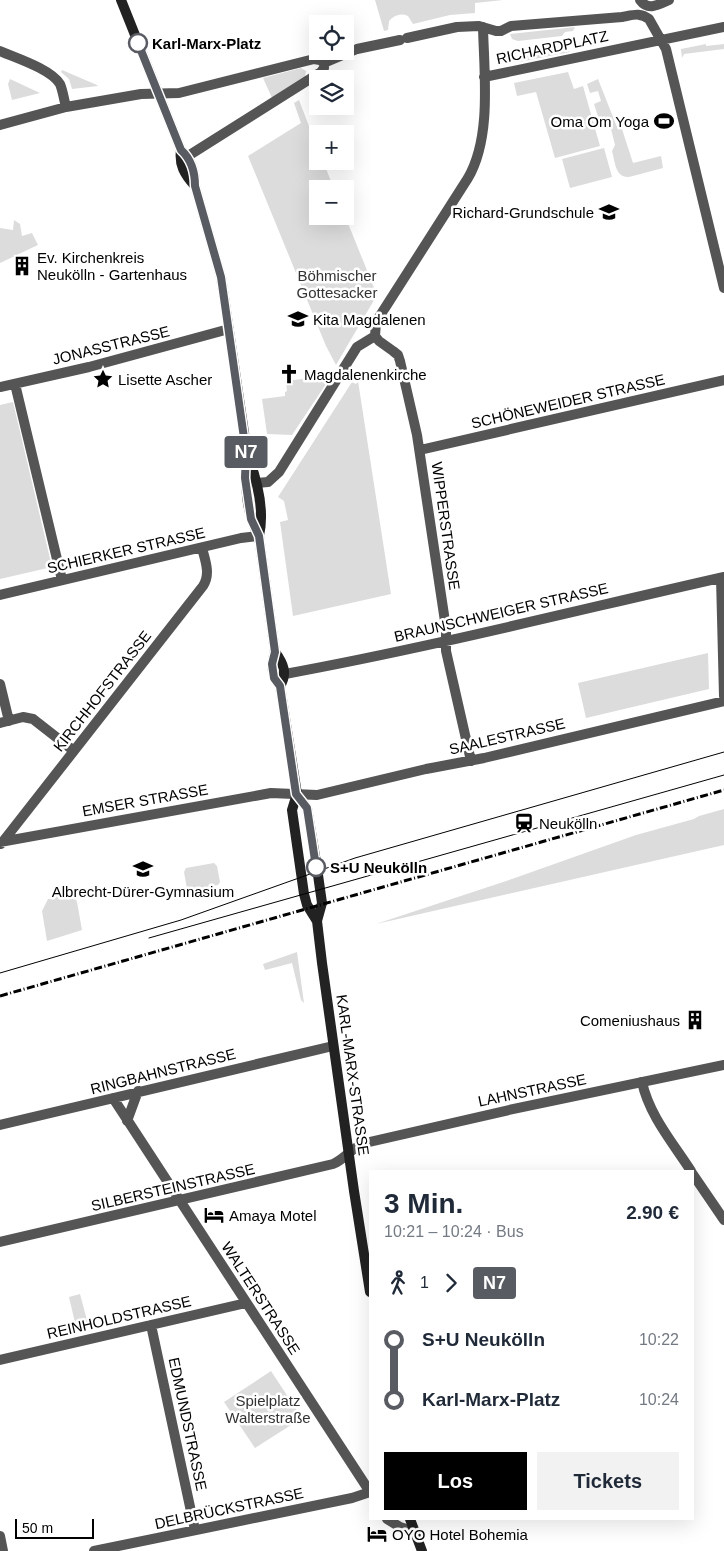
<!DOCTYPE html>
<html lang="de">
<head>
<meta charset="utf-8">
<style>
	body { margin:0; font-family:Helvetica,sans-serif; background:#f2f2f3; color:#1f2937; height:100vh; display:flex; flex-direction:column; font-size:19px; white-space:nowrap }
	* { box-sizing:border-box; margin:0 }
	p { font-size:16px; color:#747a83 }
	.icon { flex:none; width:28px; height:28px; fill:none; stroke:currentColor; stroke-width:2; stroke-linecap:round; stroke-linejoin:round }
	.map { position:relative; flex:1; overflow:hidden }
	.details { position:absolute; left:369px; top:1170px; width:325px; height:350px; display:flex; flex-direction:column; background:#fff; border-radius:0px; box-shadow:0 5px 20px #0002 }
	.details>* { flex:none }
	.badge { padding:0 10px; border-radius:4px; font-size:18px; line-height:32px }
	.buttons { position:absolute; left:309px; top:15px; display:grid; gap:10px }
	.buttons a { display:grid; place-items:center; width:45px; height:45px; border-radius:0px; background:#fff; box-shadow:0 5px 20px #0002; font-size:25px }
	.scale { position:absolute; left:15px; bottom:12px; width:79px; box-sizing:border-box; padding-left:5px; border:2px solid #000; border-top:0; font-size:14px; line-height:18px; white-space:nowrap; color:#000; -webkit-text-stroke:4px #fff; paint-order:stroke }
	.map>.badge { position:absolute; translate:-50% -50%; box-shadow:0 0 0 2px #fff }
	.legs { display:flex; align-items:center; gap:8px; height:55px; padding:0 15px; font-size:16px }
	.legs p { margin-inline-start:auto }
	.summary { display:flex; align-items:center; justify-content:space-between; height:85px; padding:0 15px }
	h1 { font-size:28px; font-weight:800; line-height:38px }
	.cta { display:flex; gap:10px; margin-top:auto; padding:10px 15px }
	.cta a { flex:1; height:58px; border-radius:0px; background:#000; color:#fff; font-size:20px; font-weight:800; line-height:58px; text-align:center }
	.cta a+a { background:#f2f2f3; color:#1f2937 }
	ul { padding:0 15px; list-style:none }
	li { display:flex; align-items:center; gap:18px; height:60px; font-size:19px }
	li i { display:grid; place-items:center; width:8px; height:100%; margin:0 6px; background:currentColor }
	li i::after { content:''; width:12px; height:12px; margin:-6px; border:4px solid; border-radius:50%; background:#fff }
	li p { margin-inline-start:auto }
	li:first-child i { background:linear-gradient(#0000 50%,currentColor 0) }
	li:last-child i { background:linear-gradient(currentColor 50%,#0000 0) }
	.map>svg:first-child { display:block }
	.green { fill:#dcdcdc }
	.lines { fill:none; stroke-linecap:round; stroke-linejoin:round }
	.minor { stroke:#555; stroke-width:10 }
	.tertiary { stroke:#555; stroke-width:10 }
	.secondary { stroke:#222; stroke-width:10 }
	.tram { stroke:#000; stroke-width:1 }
	.rail { stroke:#000; stroke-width:3; stroke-dasharray:8 2.5 1 2.5; stroke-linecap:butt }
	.line-1-casing { stroke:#fff; stroke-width:11 }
	.line-1 { stroke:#595b62; stroke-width:8 }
	.stop-1-dot { fill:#fff; stroke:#595b62; stroke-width:2.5 }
	.labels { text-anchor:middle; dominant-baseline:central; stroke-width:5; stroke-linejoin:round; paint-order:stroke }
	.stop-label { font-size:15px; font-weight:bold; fill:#000; stroke:#fff; text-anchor:start }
	.street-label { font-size:15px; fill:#000; stroke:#fff }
	.poi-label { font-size:15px; fill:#000; stroke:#fff; text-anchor:start }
	.park-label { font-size:15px; fill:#333; stroke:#fff }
</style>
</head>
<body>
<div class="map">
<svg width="724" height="1551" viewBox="0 0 724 1551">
	<rect width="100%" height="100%" fill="#fff"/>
	<path class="green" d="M375 0H503L475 3V13L450 15 413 24 408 16C401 13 394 15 389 21L388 30 384 31Z
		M575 27 573 31 565 32 562 36 518 41 512 39 510 34Z
		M706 44V46L724 44V49L684 54 682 58 681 49Z
		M564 46 570 52 519 62 518 58 519 55Z
		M301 68 306 71 305 77 272 98 263 78Z
		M62 70 97 85 98 86 72 89 69 79 61 72Z
		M568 72 574 89 583 86 600 146 555 158 536 92 517 96 514 83Z
		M10 79 40 93 12 100 8 84Z
		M598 79 617 127 621 126 633 163 661 156 663 168 629 177C615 178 615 161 612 151L615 145 611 129 604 128 601 126 594 104 601 101 598 91 590 93 587 84Z
		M299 100 317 147 318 161H323L334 189H318V216H345L377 295 336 365 326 346 248 156 301 123 294 103Z
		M604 148 612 177 570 188 562 159Z
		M14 220 20 224 22 236 32 233 38 245 0 263V228L13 230Z
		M319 374 328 381 292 435 267 434 262 399 285 396V392L287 391 286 381 318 377Z
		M358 381 391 594 293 616 280 522 288 520 284 501 278 497 352 382 356 384Z
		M13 402 52 567 0 579V405Z
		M708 653 709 689 586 718 578 683Z
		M724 809V845L376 924 512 879 636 835 694 819 699 816Z
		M214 863 217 866 220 882 218 885 191 890 187 889 184 872 186 868Z
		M63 892 73 894 77 902 82 930 47 941 42 911 48 899 55 898 58 893Z
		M297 952 304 1003 301 1000 292 963 265 970 263 964Z
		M80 1294 88 1324 76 1327 69 1297Z
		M271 1371 302 1418 255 1448 224 1402Z"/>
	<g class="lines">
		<path class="minor" d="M640 0C648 11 658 5 669 0
			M407 38 457 27 479 26 496 31H501L511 26 622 17C633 15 640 12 649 19L666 49 724 288
			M0 51C16 58 51 69 60 84 63 91 64 100 66 107
			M324 63 357 49 400 40
			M484 77 724 27
			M0 125 66 107 141 94 179 93 314 59 320 60 324 63
			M188 156 321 72 324 68V63
			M375 336 379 341 393 351 398 355 400 361 417 435 446 628V651L471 761
			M375 336 376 322 468 178C492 137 484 73 483 27
			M15 384 62 580
			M0 387 89 367 229 329
			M420 450 724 380
			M257 483 268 482 279 472 357 347 375 336
			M721 578 724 696
			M0 595 241 538 259 536
			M285 674C432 647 578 610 724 577
			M0 684 9 721
			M0 723 23 717 33 719 74 751
			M0 842 271 793 317 795 426 769 484 758 724 701
			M1 844 203 586C211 574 205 560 202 548
			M642 1082C649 1115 673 1143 691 1171
			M113 1098 370 1492
			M127 1121 138 1091
			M0 1125 333 1046
			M692 1173 724 1220
			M151 1325 195 1530
			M0 1360 246 1303
			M387 1519 400 1527 413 1531
			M0 1536 3 1551
			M94 1551 352 1498 370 1492"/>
		<path class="tertiary" d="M0 1242 333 1164C345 1159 352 1147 365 1143L509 1110 724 1065"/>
		<path class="secondary" d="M121 0 181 150C192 160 195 172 195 186L221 277 247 453C245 480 245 512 259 536L275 652C271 665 271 674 280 686L297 794 292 810 304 894 307 905 317 921
			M181 150C179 165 184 174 195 186
			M248 456C257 480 265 510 259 536
			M275 652C283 663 288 673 280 686
			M297 794 307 808 317 868 322 903 317 921 322 963 354 1191 370 1292
			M410 1519 422 1551"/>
		<path class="tram" d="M149 938 724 775
			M0 973 181 920 355 858 724 752"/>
		<path class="rail" d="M0 996 724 790"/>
	</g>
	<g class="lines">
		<defs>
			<path id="line-1" d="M138 43 181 150C192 160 195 172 195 186L221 277 246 452 245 478 251 519 259 536 275 652 272 664 274 678 280 686 296 794 307 808 316 867"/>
		</defs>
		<use href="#line-1" class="line-1-casing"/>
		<use href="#line-1" class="line-1"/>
	</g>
	<defs>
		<symbol id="stadium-bare" viewBox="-9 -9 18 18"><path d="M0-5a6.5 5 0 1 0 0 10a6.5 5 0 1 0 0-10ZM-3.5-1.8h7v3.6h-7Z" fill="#000" stroke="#fff" stroke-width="2.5" paint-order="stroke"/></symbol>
		<symbol id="school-bare" viewBox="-9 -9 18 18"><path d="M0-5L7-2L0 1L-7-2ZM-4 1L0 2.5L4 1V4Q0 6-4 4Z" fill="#000" stroke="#fff" stroke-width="2.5" paint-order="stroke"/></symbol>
		<symbol id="building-bare" viewBox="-9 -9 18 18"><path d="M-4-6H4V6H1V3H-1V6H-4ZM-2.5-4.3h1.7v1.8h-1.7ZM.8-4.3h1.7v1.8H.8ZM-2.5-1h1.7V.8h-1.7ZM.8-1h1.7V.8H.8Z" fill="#000" stroke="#fff" stroke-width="2.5" paint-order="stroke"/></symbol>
		<symbol id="church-bare" viewBox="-9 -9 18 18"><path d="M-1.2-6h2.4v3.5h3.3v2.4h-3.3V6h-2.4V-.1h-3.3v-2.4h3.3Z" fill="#000" stroke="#fff" stroke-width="2.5" paint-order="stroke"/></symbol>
		<symbol id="sight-bare" viewBox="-9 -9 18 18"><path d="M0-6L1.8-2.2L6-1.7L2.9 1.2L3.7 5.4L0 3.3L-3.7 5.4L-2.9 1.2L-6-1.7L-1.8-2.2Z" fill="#000" stroke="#fff" stroke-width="2.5" paint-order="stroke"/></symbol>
		<symbol id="station-bare" viewBox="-9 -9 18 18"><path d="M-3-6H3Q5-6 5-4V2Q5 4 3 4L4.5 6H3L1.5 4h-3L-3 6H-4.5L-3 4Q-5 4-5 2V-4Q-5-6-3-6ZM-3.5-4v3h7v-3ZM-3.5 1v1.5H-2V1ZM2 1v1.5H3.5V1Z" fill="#000" stroke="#fff" stroke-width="2.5" paint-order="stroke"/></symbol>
		<symbol id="hotel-bare" viewBox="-9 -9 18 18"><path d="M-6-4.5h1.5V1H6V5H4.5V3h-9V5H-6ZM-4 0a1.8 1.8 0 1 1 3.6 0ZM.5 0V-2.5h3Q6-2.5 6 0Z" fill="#000" stroke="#fff" stroke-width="2.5" paint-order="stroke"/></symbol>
	</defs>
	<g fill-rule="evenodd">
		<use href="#stadium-bare" x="650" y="107" width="28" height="28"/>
		<use href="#school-bare" x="595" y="198" width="28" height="28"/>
		<use href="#building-bare" x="8" y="252" width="28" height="28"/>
		<use href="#school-bare" x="284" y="305" width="28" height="28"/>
		<use href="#church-bare" x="275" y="360" width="28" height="28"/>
		<use href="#sight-bare" x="89" y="365" width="28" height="28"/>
		<use href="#station-bare" x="510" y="809" width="28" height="28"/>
		<use href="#school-bare" x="129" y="855" width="28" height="28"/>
		<use href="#building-bare" x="681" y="1006" width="28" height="28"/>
		<use href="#hotel-bare" x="200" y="1201" width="28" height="28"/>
		<use href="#hotel-bare" x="363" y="1520" width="28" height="28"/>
	</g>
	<g class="stop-1-dot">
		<circle cx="138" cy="43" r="9"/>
		<circle cx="316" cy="867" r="9"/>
	</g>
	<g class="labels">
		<g class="stop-label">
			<text x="152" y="43">Karl-Marx-Platz</text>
			<text x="330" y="867">S+U Neukölln</text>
		</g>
		<g class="street-label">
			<text transform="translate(552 47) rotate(-12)">RICHARDPLATZ</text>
			<text transform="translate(111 345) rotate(-14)">JONASSTRASSE</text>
			<text transform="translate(568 401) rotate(-13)">SCHÖNEWEIDER STRASSE</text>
			<text transform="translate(446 526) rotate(82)">WIPPERSTRASSE</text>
			<text transform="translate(126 550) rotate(-13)">SCHIERKER STRASSE</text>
			<text transform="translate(501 612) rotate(-13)">BRAUNSCHWEIGER STRASSE</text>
			<text transform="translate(102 691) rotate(-52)">KIRCHHOFSTRASSE</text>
			<text transform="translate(507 736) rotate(-13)">SAALESTRASSE</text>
			<text transform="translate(145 800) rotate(-10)">EMSER STRASSE</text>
			<text transform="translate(163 1071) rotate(-14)">RINGBAHNSTRASSE</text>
			<text transform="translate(353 1075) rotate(82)">KARL-MARX-STRASSE</text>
			<text transform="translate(532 1090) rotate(-12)">LAHNSTRASSE</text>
			<text transform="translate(173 1187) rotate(-13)">SILBERSTEINSTRASSE</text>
			<text transform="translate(261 1298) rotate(57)">WALTERSTRASSE</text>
			<text transform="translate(119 1317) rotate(-13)">REINHOLDSTRASSE</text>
			<text transform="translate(188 1424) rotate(78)">EDMUNDSTRASSE</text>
			<text transform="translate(229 1508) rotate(-12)">DELBRÜCKSTRASSE</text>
		</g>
		<g class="poi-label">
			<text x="649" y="121" text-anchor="end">Oma Om Yoga</text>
			<text x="594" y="212" text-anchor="end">Richard-Grundschule</text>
			<text x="37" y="257">Ev. Kirchenkreis<tspan x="37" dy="17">Neukölln - Gartenhaus</tspan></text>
			<text x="313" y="319">Kita Magdalenen</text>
			<text x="304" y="374">Magdalenenkirche</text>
			<text x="118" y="379">Lisette Ascher</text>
			<text x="539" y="823">Neukölln</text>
			<text x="143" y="891" text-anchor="middle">Albrecht-Dürer-Gymnasium</text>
			<text x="680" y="1020" text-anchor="end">Comeniushaus</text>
			<text x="229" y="1215">Amaya Motel</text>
			<text x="392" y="1534">OYO Hotel Bohemia</text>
		</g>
		<g class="park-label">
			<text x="337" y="275">Böhmischer<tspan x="337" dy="17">Gottesacker</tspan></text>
			<text x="268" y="1400">Spielplatz<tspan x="268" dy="17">Walterstraße</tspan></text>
		</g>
	</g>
</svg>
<div class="buttons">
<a><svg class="icon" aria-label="locate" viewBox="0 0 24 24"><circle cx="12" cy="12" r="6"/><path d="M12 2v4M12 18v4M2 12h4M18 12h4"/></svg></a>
<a><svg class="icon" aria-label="layers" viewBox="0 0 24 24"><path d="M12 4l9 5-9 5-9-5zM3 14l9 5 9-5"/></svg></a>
<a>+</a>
<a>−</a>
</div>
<div class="scale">50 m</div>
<b class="badge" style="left:246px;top:452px;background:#595b62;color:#fff">N7</b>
<section class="details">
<div class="summary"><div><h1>3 Min.</h1><p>10:21 – 10:24 · Bus</p></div><b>2.90 €</b></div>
<div class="legs"><svg class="icon" aria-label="walk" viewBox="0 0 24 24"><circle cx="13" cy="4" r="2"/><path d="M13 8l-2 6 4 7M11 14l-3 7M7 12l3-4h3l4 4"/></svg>1<svg class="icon" aria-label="forward" viewBox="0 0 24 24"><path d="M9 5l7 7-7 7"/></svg><b class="badge" style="background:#595b62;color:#fff">N7</b></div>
<ul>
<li><i style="color:#595b62"></i><b>S+U Neukölln</b><p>10:22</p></li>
<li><i style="color:#595b62"></i><b>Karl-Marx-Platz</b><p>10:24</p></li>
</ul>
<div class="cta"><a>Los</a><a>Tickets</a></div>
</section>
</div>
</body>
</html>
